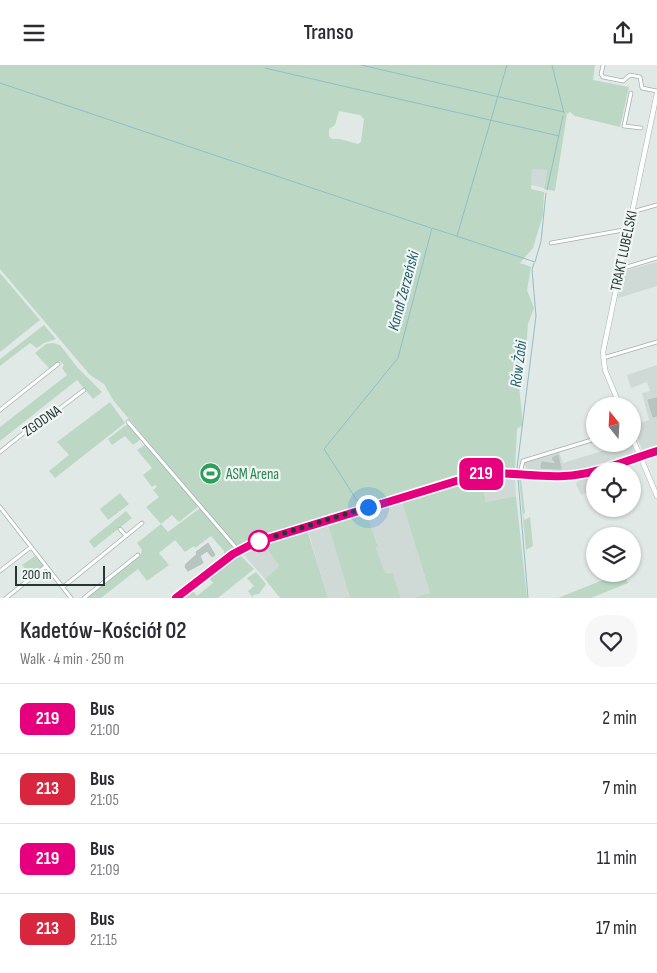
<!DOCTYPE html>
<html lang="en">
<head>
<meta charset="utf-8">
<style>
	body { margin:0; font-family:"Sofia Sans Condensed",sans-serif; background:#f7f7f7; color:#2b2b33; height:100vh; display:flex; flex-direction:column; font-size:19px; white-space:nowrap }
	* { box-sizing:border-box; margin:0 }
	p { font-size:16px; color:#7c7c81 }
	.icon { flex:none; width:28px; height:28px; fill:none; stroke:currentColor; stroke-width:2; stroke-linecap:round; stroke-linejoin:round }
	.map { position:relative; height:533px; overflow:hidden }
	.sheet { display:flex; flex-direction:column; background:#fff; flex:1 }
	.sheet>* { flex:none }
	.badge { padding:0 10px; border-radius:8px; font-size:18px; line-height:32px }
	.needle { width:32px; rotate:342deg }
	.controls { position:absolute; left:586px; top:332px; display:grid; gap:10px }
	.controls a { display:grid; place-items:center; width:55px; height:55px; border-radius:50%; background:#fff; box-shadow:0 1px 4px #0004; font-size:25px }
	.scale { position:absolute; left:15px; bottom:12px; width:90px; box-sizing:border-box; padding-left:5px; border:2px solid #233833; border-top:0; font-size:14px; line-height:18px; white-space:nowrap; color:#233833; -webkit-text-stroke:4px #f1f6f4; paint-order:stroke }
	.you { position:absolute; width:25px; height:25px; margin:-12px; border:4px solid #fff; border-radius:50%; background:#1a73e8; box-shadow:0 0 0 8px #1a73e833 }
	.map>.badge { position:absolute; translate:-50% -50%; box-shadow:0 0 0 2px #fff }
	.round { display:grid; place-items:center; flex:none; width:52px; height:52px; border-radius:20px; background:#f7f7f7 }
	.overview { display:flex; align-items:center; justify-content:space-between; height:85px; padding:0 20px }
	h1 { font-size:24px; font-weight:600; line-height:38px }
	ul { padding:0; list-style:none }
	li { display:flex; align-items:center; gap:15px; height:70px; padding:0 20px; border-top:1px solid #e1e1e2 }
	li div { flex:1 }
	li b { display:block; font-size:19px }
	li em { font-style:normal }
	li .badge { min-width:55px; font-weight:700; text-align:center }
	header { display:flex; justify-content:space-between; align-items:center; height:65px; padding:0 20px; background:#fff; font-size:22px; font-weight:600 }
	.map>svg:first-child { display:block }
	.built { fill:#cfd9d5 }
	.green { fill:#bcd8c4; fill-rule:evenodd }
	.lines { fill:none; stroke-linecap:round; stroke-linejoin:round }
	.stream { stroke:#8fbec8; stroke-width:1 }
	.building { fill:#b7c4bf; stroke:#b4c2bc }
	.street-casing { stroke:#a4b0ad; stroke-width:4.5 }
	.secondary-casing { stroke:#a1b4ad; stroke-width:5.5 }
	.street { stroke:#fff; stroke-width:3 }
	.secondary { stroke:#fff; stroke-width:4.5 }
	.line-casing { stroke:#fff; stroke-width:11 }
	.line { stroke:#e6007e; stroke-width:8 }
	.walk { stroke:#233833; stroke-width:5; stroke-dasharray:0 9 }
	.stop-dot { fill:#fff; stroke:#e6007e; stroke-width:2.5 }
	.labels { text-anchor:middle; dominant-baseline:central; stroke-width:4.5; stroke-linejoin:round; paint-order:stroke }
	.street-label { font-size:15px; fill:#233833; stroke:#f1f6f4 }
	.leisure-label { font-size:15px; fill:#27864d; stroke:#f1f6f4; text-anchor:start }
	.water-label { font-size:16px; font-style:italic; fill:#255f6c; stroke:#f1f6f4 }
</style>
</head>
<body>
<header><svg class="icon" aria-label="menu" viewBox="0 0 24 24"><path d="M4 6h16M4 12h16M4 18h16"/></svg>Transo<svg class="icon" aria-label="share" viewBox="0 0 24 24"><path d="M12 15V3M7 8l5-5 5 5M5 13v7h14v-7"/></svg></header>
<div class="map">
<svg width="657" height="533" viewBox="0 0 657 533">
	<rect width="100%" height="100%" fill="#e1e9e6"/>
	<path class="built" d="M532 103 547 105 544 123 531 120Z
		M657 197V221L618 233 624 206Z
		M657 300V380L642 385 633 360 649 355 642 328 650 326 647 317 631 323 627 310Z
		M617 379H631L634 385 633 388 585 403 565 407 527 404 523 398 559 387 563 398 612 383 618 381Z
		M595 410V424L581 430 576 419 578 416Z
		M494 412H515L516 431 486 437 481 414Z
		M402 437 430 528 413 533H401L393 509H385L376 483 378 480 366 448Z
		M328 460 350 533H328L308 466Z
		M265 480 279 501 265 514 242 488Z"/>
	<path class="green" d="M0 0H595L593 15 629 22 620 62 575 51 570 47 567 49 555 126 544 124 547 105 532 104 531 124 544 127 543 150 533 183 520 198 531 202 527 225 534 243 528 259 526 286 520 301 519 321 523 360 517 364 515 403 480 402 260 472 237 483 113 335 104 319 90 310 0 204ZM339 46 360 50 364 54 361 77 358 79 340 74H332L329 71V64L335 60Z
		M0 208 40 255 0 287Z
		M44 260 56 274 44 278 37 283 30 278 0 301V294Z
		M53 278 60 280 77 302 102 327 93 334 77 315 0 376V362L67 310 62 303 64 300 60 296 50 304 35 288 46 279Z
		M110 337 125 358 55 413 49 406 69 390 57 377Z
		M126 360H130L140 372V375L133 380 125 371 112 380 108 374Z
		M146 379 199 441 179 457 172 450 161 459 168 467 200 443 233 482 224 489V486L211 471 195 483 194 481 185 487 175 475 159 488 169 500 147 516 138 504 101 533H87L141 489 142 485 137 478 161 459 146 442 159 432 153 425 157 422 155 420 152 422 143 410 152 403 137 385Z
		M519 413H521L525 448 523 449 524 455 530 452 533 481 526 485Z
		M481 414 486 437 516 431 527 533H413L430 528 402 437Z
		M120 428 129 439 108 455 100 444Z
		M126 446 132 453 94 483 89 476Z
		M366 448 378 481 376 483 385 508 393 509 401 533H350L328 460Z
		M307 465 328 533H280L265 514 279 501 265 480Z
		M240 490 254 504 218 533H184L193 526 197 531 213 518 209 513Z
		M35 491 44 501 31 511 22 500Z
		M256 507 266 519 259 529 253 530V533L248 526 254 521 247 513Z
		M618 509H624L628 518 591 533H558Z"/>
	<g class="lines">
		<path class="stream" d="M361 0 564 47
			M552 0 564 48
			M265 3 559 71
			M0 18 431 163
			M547 125 563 51
			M457 171 507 0
			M517 403 536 251 532 205 534 198
			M518 413 528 533
			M358 437 324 384 398 293 432 163 535 197 541 176 546 128"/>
	</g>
	<path class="building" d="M657 333V351L653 352 648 335Z
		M558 390 561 404 541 403 542 397 556 399 552 393Z
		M208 478 215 490 212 492 207 486 200 491 203 498 188 506 185 502 186 499 197 489 196 487Z"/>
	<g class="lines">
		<defs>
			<path id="street" d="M603 1 601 9 603 12 623 16 630 10 640 12 642 23 657 26
				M631 28 624 61 641 63
				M632 147 657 140
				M551 178 629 164
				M621 201 627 202 657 193
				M603 293 657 277
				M0 345 58 299
				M128 357 238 485
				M0 387 36 358 42 357 84 325
				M520 408 523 396 595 374
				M0 442 71 533
				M120 464 126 471
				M0 506 31 482
				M63 522 142 458
				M6 533 46 501
				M84 533 138 490"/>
			<path id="secondary" d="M620 341 605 305 603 287 657 28
				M632 372 657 431
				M176 533 233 489 260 475 476 410C506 405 534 412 564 411 596 410 627 395 657 385"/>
		</defs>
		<use href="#street" class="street-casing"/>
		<use href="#secondary" class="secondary-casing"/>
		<use href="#street" class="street"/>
		<use href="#secondary" class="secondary"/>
	</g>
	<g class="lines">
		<defs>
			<path id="line" d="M176 533 233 489 254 478 476 410C506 405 534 413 564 411 596 410 627 395 657 386"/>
		</defs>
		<use href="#line" class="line-casing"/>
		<use href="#line" class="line"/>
		<path class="walk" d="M259 476 368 442"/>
	</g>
	<defs>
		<symbol id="stadium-disc" viewBox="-11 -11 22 22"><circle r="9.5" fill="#2e9e5b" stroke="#f1f6f4"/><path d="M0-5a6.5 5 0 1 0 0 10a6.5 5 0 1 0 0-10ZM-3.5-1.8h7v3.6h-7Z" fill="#fff"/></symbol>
	</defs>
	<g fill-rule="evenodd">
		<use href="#stadium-disc" x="198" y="396" width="25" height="25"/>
	</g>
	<circle class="stop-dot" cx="259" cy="476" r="10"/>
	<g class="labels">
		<g class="street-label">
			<text transform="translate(624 186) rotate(-78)">TRAKT LUBELSKI</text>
			<text transform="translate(42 356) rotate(-35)">ZGODNA</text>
		</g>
		<g class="leisure-label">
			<text x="226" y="409">ASM Arena</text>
		</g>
		<g class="water-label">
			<text transform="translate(404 226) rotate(-75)">Kanał Zerzeński</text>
			<text transform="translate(519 299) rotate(-83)">Rów Żabi</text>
		</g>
	</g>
</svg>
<div class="controls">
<a><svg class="needle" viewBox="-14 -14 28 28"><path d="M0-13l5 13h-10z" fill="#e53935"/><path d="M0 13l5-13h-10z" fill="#7c7c81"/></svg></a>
<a><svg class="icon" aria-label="locate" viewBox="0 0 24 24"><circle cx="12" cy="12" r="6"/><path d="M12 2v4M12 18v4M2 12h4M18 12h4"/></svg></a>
<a><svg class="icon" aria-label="layers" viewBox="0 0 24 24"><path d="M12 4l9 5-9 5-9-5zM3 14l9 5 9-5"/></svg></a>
</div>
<div class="scale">200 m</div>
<div class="you" style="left:368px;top:442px"></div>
<b class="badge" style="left:481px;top:409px;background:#e6007e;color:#fff">219</b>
</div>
<section class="sheet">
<div class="overview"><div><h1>Kadetów-Kościół 02</h1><p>Walk · 4 min · 250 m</p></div><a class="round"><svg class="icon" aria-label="heart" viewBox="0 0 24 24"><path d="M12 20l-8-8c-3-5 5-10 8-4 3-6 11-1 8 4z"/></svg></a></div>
<ul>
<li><span class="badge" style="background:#e6007e;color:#fff">219</span><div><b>Bus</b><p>21:00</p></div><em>2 min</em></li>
<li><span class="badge" style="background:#d7263d;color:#fff">213</span><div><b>Bus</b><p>21:05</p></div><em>7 min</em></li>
<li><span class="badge" style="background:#e6007e;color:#fff">219</span><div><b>Bus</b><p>21:09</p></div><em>11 min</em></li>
<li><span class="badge" style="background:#d7263d;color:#fff">213</span><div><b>Bus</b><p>21:15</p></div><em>17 min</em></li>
</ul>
</section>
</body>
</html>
